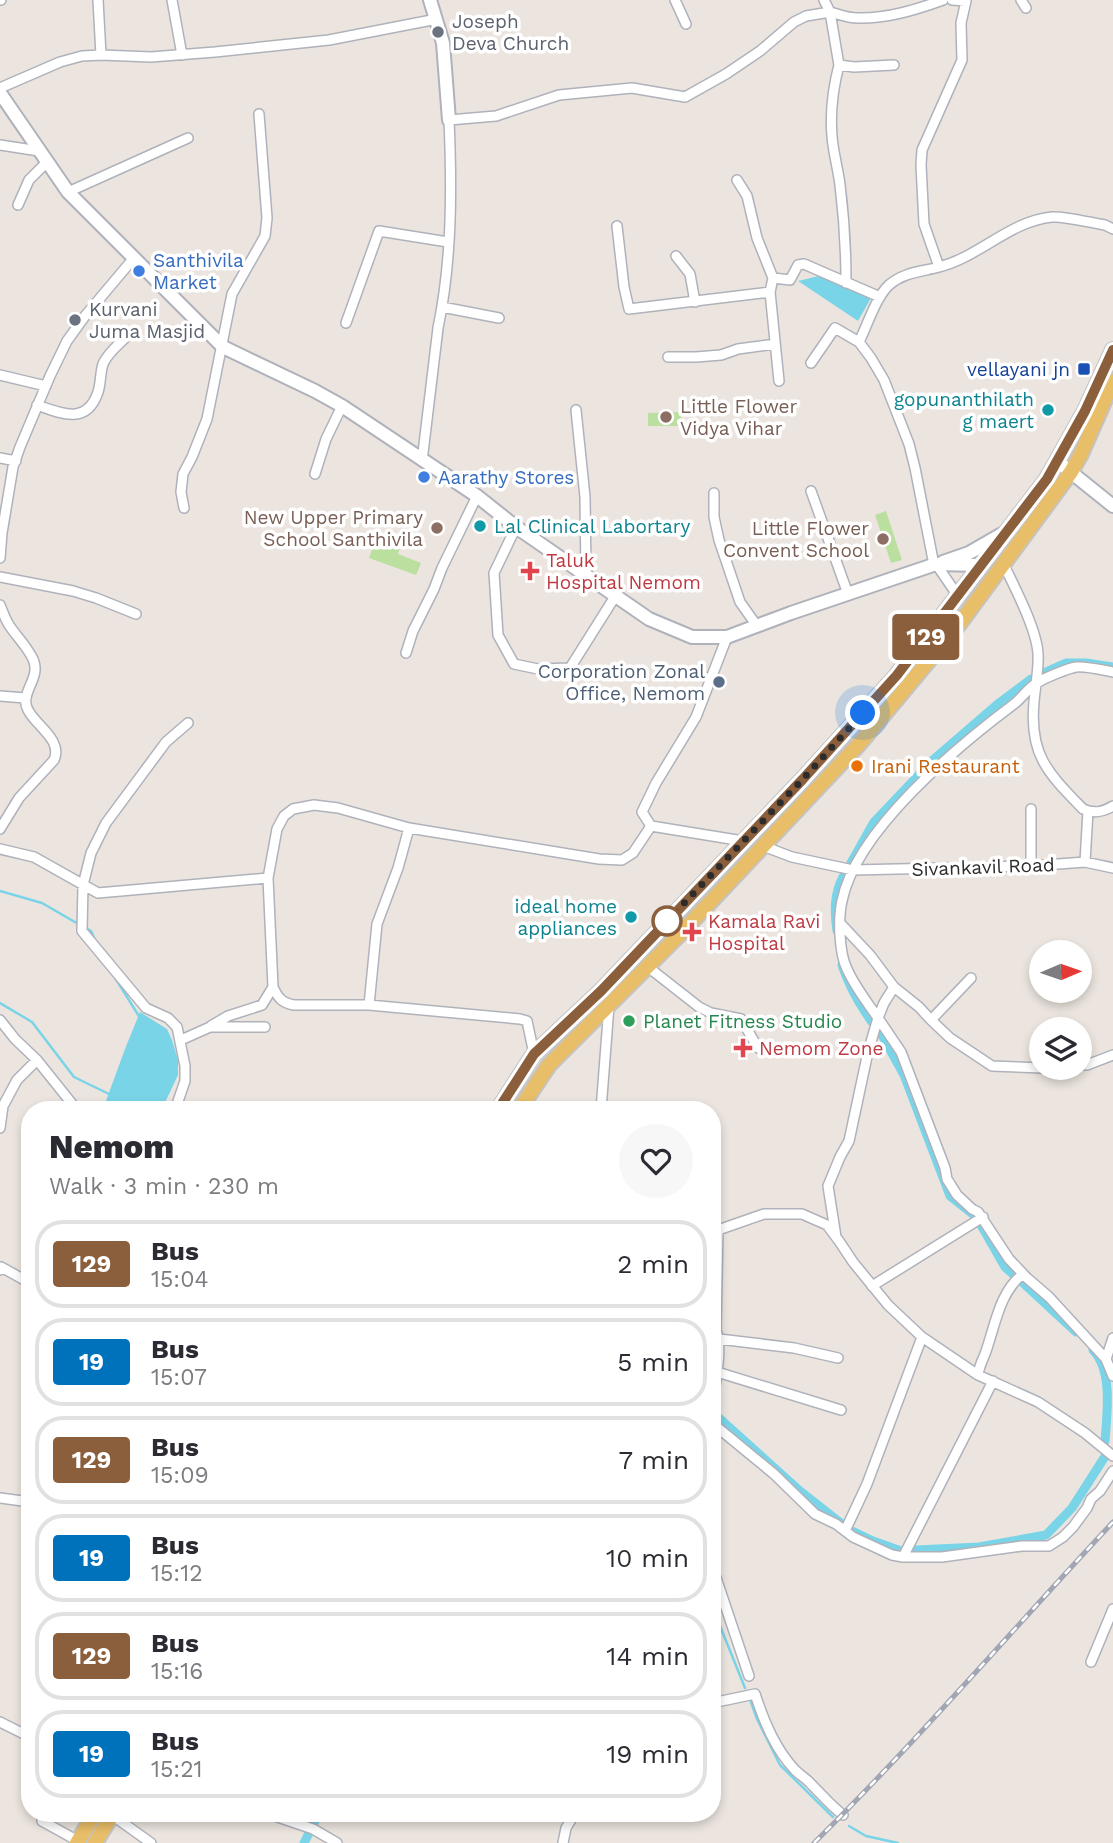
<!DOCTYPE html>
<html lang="en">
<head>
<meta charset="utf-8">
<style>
	body { margin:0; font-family:"Work Sans",sans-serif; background:#f7f7f7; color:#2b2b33; height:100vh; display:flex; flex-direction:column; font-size:26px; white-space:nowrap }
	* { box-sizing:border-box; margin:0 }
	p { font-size:23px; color:#7c7c81 }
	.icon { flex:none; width:38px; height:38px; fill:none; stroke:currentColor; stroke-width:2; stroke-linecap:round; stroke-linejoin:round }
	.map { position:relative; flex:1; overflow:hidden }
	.side { position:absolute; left:21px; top:1101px; width:700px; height:721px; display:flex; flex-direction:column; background:#fff; border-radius:28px; box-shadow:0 4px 10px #0003 }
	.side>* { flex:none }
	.badge { padding:0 14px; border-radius:5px; font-size:24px; line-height:46px }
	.needle { width:46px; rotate:88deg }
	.fabs { position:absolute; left:1029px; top:940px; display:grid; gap:14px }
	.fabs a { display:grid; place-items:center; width:63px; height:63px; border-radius:50%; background:#fff; box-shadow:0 4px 10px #0003; font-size:35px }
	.you { position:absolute; width:35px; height:35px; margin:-18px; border:5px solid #fff; border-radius:50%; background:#1a73e8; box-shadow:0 0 0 10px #1a73e833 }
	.map>.badge { position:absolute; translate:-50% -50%; box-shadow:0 0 0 4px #fff }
	.round { display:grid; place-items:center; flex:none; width:74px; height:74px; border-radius:37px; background:#f7f7f7 }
	.headline { display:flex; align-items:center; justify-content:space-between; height:119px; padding:0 28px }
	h1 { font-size:33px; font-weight:800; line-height:52px }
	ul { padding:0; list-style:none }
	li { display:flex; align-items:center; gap:21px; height:88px; margin:0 14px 10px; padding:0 14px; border:4px solid #e1e1e2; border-radius:28px }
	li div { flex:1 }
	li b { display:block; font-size:26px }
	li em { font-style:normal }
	li .badge { min-width:77px; font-weight:700; text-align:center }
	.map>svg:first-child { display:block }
	.green { fill:#bbdf9f }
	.water { fill:#79d4e7 }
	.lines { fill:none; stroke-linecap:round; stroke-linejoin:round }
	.stream { stroke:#79d4e7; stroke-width:2.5 }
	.canal { stroke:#79d4e7; stroke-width:9 }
	.street-casing { stroke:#afb2bb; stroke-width:12 }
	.secondary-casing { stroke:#afb2bb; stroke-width:16 }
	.primary-casing { stroke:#c4c4c4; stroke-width:18 }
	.street { stroke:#fff; stroke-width:9 }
	.secondary { stroke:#fff; stroke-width:12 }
	.primary { stroke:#e8be68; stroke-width:14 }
	.rail-casing { stroke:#a2a6b4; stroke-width:5 }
	.rail { stroke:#fff; stroke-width:2.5; stroke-dasharray:8; stroke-linecap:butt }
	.line-casing { stroke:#fff; stroke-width:16 }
	.line { stroke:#8b5e3c; stroke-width:10 }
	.walk { stroke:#2c2c2c; stroke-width:7; stroke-dasharray:0 12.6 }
	.worship-dot { fill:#6b7280; stroke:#fff; stroke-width:2.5 }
	.shop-dot { fill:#3f7fe0; stroke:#fff; stroke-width:2.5 }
	.transit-dot { fill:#1a4fb4; stroke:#fff; stroke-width:2.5 }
	.culture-dot { fill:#0f9aa8; stroke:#fff; stroke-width:2.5 }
	.education-dot { fill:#8d6e63; stroke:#fff; stroke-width:2.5 }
	.health-dot { fill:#e0444e; stroke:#fff; stroke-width:2.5 }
	.service-dot { fill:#5c6f8a; stroke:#fff; stroke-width:2.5 }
	.food-dot { fill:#e8710a; stroke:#fff; stroke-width:2.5 }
	.stop-dot { fill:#fff; stroke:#8b5e3c; stroke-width:3.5 }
	.leisure-dot { fill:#2e9e5b; stroke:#fff; stroke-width:2.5 }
	.labels { text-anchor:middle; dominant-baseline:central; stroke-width:7; stroke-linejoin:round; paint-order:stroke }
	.worship-label { font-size:19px; fill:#5b616d; stroke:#fff; text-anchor:start }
	.shop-label { font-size:19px; fill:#366cbe; stroke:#fff; text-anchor:start }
	.transit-label { font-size:19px; fill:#164399; stroke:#fff; text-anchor:end }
	.culture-label { font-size:19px; fill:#0d838f; stroke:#fff; text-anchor:end }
	.education-label { font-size:19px; fill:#785e54; stroke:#fff; text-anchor:end }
	.health-label { font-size:19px; fill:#be3a42; stroke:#fff; text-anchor:start }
	.service-label { font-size:19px; fill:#4e5e75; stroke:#fff; text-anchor:end }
	.food-label { font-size:19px; fill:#c56008; stroke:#fff; text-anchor:start }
	.street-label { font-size:19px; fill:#2c2c2c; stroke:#fff }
	.leisure-label { font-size:19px; fill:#27864d; stroke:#fff; text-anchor:start }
</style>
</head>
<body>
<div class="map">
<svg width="1113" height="1843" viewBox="0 0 1113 1843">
	<rect width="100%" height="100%" fill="#ece5df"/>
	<path class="green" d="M681 412 682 426H648V413Z
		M886 511 902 560 891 563 875 515Z
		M377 534 402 541 398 554 421 563 416 575 369 558Z"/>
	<path class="water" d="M823 275 871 298 858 321 798 281Z
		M140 1012 167 1029 172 1040 178 1060V1075L162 1109H103L125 1049Z"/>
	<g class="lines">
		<path class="stream" d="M0 891 42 903 80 925
			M86 928 91 931 96 942
			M114 976 140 1018
			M0 1003 32 1022 74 1077 109 1094
			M712 1606 745 1688
			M751 1702 757 1719 780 1765 833 1817
			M849 1826 866 1836 898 1843"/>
		<path class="canal" d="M1039 675 1066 663H1086L1113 667
			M851 863 874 822 933 760 999 703 1031 679
			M837 931C834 911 834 893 844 875
			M842 965C849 986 859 1004 872 1022
			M882 1035 904 1075 950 1196 974 1215
			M981 1225 1005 1267 1013 1274
			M1023 1283 1076 1332
			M1093 1350C1113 1370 1107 1414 1105 1441
			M718 1417 800 1491 842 1524
			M852 1531 873 1541 901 1551
			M916 1550 979 1547 1046 1535 1072 1508 1104 1458
			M304 1843 319 1813"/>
		<defs>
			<path id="street" d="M0 0H1
				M98 0 101 55
				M172 0 182 55
				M675 0 686 24
				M1021 0 1026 8
				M839 65 830 12C838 14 848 18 857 18 886 19 915 10 943 0
				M0 88 60 62 82 56 101 55 151 57 215 52 329 40 437 19
				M0 145 39 151
				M737 180 747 196 757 238 773 278
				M68 192 188 138
				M18 205 29 180 47 162
				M617 226 624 287 629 309 770 292
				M676 256 690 274 695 302
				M939 267 924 224 921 165 922 150 962 60 961 23 966 1 952 0
				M846 283C846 250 844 217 840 185 838 168 833 152 832 136 830 112 833 88 839 65L854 67 894 65
				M442 307 499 318
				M346 323 379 231 448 242
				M859 342C867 326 876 297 889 285 904 272 921 272 939 267 979 257 1010 221 1052 217 1065 216 1091 223 1105 225L1113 229
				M668 357H696L721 355 738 349 775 344
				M811 363 835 328 859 342 871 358 884 380 909 444 915 468 934 565
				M0 375 46 386
				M779 381 770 292 773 278 790 280 798 265 804 264 880 297
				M37 405C62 414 87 425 98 392 101 383 100 373 103 364 107 354 117 346 125 338
				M576 410 585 497 586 574
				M0 458 16 461
				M422 461 438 328C452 260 452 189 449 120L496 116 559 95 632 88 685 97 726 74 760 51 794 22 806 16 830 12 824 0
				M315 474 326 439 342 406
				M811 491 848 594
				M714 493V517L719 540 740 602 757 626
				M184 508 181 492 183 474 192 457 207 419 232 294 265 236 267 218 259 114
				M516 527 494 573 498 635 514 664 538 669 570 668 616 595
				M0 558 2 533 13 467 20 447 50 376 67 341 85 316 133 259
				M936 564 958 596
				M1004 565C1015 588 1037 630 1038 654 1039 670 1035 687 1034 702 1029 755 1048 773 1083 809 1094 814 1103 812 1113 806
				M0 577 73 591 96 598 136 614
				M0 605C3 612 5 619 9 625 16 636 31 651 34 662 40 679 19 694 28 710 36 726 63 740 54 760L19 798 0 829
				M727 637 696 717 656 783 642 812 651 826 743 841
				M406 653 413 631 434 589 442 568 477 496
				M0 696 25 698
				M1031 809V866
				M763 846 792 857 853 870 1031 866 1085 862 1113 868
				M0 849 34 857 98 893 268 878
				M1085 862 1088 811
				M840 923 870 955 894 987
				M648 967 699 1007 711 1013 741 1019 758 1048
				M369 1005 377 924 398 868 409 828
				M0 1020 15 1039 37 1060 77 1110
				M931 1020 971 978
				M211 1026 228 1016 262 1005 273 987
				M181 1040 210 1027H265
				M534 1054 527 1021 520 1019 369 1005H294C282 1003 278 998 273 987L268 878 277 829 284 816 293 809 314 805 338 808 409 828 599 859 622 860 633 853 651 826
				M1080 1065H1087L1113 1055
				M1064 1068H1043L992 1066 950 1038 931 1020 919 1007 894 987 884 1003 878 1018C867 1002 855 987 847 969 839 953 838 918 842 901 856 830 958 746 1014 704 1022 698 1028 688 1037 683 1044 678 1069 668 1076 667 1087 666 1102 670 1113 672
				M175 1110 185 1081V1066L177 1027 168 1018 146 1008 82 931 83 885 91 853 106 823 166 742 188 723
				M601 1110 609 1006
				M0 1128 3 1106 17 1080 37 1060
				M712 1231 718 1230 764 1214H802L827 1225 839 1241 853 1262 888 1305 922 1337 978 1375 1038 1402 1085 1433 1113 1456
				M836 1237 828 1186 840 1157 849 1141 868 1052 878 1018 901 1052 945 1168 947 1179 957 1195 972 1209 978 1212 1009 1259 1027 1278 1049 1297 1106 1359 1113 1376
				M0 1270 1 1267 30 1283
				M872 1286 983 1217
				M719 1339 794 1348 838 1358
				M1106 1359 1113 1338
				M717 1372 841 1410
				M978 1375C979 1367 982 1361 985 1354 995 1327 999 1292 1023 1274
				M712 1405C715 1383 723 1351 716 1330L718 1230
				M712 1423 774 1474 815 1514 836 1524 853 1537 892 1555 903 1557H942L1022 1546H1049L1063 1537 1073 1527 1087 1508 1091 1499 1100 1491 1113 1471
				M0 1498 30 1502
				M845 1531 867 1484 922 1337
				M903 1557 993 1381
				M712 1566 749 1676
				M1091 1662 1113 1609
				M712 1703 755 1694C764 1721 775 1749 795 1770 800 1775 807 1779 812 1785 822 1795 831 1806 843 1815
				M0 1722 30 1737
				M266 1813 313 1829 337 1843
				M112 1815 151 1843
				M42 1821 78 1841
				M563 1843 566 1828 575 1813"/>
			<path id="secondary" d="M430 0 443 43 449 120
				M0 93 68 192 223 347 315 391 342 406 477 496 516 527 649 619 692 637H727L791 613 936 564 980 565
				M1057 461 1113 506
				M943 562 969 553 1002 534"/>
			<path id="primary" d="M498 1110 534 1054 601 991 803 779 897 675 1047 479 1085 411 1113 350
				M519 1110 549 1065 682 932 860 743 960 623 1071 472 1081 454 1113 381
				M77 1843 95 1813
				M95 1843 113 1813"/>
		</defs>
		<use href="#street" class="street-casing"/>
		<use href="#secondary" class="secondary-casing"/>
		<use href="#primary" class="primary-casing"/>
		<use href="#street" class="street"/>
		<use href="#secondary" class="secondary"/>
		<use href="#primary" class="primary"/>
		<defs>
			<path id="rail" d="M814 1843C918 1740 1013 1629 1113 1522"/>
		</defs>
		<use href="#rail" class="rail-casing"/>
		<use href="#rail" class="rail"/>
	</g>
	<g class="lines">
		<defs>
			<path id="line" d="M498 1110 534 1054 601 991 803 779 897 675 1047 479 1085 411 1113 350"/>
		</defs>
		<use href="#line" class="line-casing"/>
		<use href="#line" class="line"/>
		<path class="walk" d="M667 921 803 779 863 713"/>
	</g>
	<g class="worship-dot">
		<circle cx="438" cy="32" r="7"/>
		<circle cx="75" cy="320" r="7"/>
	</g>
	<g class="shop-dot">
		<circle cx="139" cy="271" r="7"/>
		<circle cx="424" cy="477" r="7"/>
	</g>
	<rect class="transit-dot" x="1077" y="362" width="14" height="14" rx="3.5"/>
	<g class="culture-dot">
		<circle cx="1048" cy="410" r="7"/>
		<circle cx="480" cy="526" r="7"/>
		<circle cx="631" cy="917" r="7"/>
	</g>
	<g class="education-dot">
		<circle cx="666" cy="417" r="7"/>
		<circle cx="437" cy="528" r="7"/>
		<circle cx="883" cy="539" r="7"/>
	</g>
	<g class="health-dot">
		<path d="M526.5 560.5h7v7h7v7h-7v7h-7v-7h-7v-7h7z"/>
		<path d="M688.5 921.5h7v7h7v7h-7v7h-7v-7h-7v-7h7z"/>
		<path d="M739.5 1037.5h7v7h7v7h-7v7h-7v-7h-7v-7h7z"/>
	</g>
	<circle class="service-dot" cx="719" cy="682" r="7"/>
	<circle class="food-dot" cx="857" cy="766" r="7"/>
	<circle class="stop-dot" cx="667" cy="921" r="14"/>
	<circle class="leisure-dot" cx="629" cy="1021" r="7"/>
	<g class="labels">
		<g class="worship-label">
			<text x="452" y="21">Joseph<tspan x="452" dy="22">Deva Church</tspan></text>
			<text x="89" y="309">Kurvani<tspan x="89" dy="22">Juma Masjid</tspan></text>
		</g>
		<g class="shop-label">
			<text x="153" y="260">Santhivila<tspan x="153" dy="22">Market</tspan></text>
			<text x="438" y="477">Aarathy Stores</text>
		</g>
		<g class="transit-label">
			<text x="1070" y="369">vellayani jn</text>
		</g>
		<g class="culture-label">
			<text x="1034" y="399">gopunanthilath<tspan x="1034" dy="22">g maert</tspan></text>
			<text x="494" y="526" text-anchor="start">Lal Clinical Labortary</text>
			<text x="617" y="906">ideal home<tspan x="617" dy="22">appliances</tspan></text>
		</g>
		<g class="education-label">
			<text x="680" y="406" text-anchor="start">Little Flower<tspan x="680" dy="22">Vidya Vihar</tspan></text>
			<text x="423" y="517">New Upper Primary<tspan x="423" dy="22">School Santhivila</tspan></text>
			<text x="869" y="528">Little Flower<tspan x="869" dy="22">Convent School</tspan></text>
		</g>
		<g class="health-label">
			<text x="546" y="560">Taluk<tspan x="546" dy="22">Hospital Nemom</tspan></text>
			<text x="708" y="921">Kamala Ravi<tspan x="708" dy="22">Hospital</tspan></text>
			<text x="759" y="1048">Nemom Zone</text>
		</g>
		<g class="service-label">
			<text x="705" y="671">Corporation Zonal<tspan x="705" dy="22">Office, Nemom</tspan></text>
		</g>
		<g class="food-label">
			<text x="871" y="766">Irani Restaurant</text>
		</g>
		<g class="street-label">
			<text transform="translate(983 867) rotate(-2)">Sivankavil Road</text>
		</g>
		<g class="leisure-label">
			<text x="643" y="1021">Planet Fitness Studio</text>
		</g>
	</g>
</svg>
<div class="fabs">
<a><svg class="needle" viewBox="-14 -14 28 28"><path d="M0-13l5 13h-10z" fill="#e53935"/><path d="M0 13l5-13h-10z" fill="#7c7c81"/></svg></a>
<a><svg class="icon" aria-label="layers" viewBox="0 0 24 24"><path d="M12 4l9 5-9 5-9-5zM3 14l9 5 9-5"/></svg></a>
</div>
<div class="you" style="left:863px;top:713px"></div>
<b class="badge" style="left:926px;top:637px;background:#8b5e3c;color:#fff">129</b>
<section class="side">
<div class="headline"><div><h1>Nemom</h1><p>Walk · 3 min · 230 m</p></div><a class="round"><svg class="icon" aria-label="heart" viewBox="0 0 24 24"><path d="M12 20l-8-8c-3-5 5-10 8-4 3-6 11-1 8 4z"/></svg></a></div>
<ul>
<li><span class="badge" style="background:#8b5e3c;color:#fff">129</span><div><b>Bus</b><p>15:04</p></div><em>2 min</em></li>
<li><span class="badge" style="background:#0072bc;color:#fff">19</span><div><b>Bus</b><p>15:07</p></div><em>5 min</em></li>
<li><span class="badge" style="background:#8b5e3c;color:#fff">129</span><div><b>Bus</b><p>15:09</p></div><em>7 min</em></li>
<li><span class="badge" style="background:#0072bc;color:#fff">19</span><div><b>Bus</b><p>15:12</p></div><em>10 min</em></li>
<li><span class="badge" style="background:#8b5e3c;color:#fff">129</span><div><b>Bus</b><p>15:16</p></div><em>14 min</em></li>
<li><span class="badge" style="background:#0072bc;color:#fff">19</span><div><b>Bus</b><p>15:21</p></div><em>19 min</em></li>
</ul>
</section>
</div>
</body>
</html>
